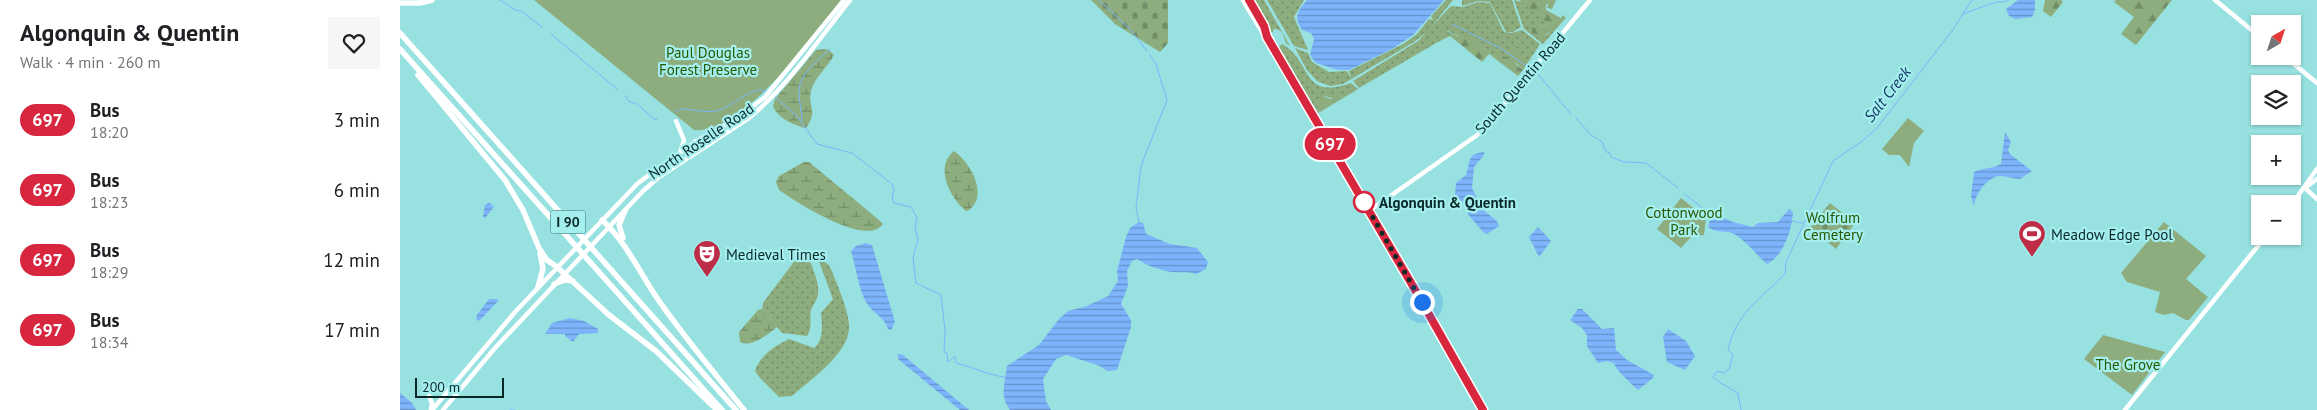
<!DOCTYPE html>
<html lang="en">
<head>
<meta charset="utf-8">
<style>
	body { margin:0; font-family:"PT Sans",sans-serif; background:#f6f6f6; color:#202124; height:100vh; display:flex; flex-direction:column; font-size:19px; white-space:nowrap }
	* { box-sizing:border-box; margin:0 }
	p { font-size:16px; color:#757577 }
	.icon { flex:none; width:28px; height:28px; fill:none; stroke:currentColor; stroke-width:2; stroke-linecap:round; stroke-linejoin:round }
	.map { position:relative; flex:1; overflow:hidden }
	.drawer { display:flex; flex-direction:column; background:#fff; width:400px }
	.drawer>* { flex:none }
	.badge { padding:0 10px; border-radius:16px; font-size:18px; line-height:32px }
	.needle { width:32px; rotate:39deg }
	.controls { position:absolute; left:1851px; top:15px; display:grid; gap:10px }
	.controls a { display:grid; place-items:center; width:50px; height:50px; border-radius:0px; background:#fff; box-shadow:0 1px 4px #0004; font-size:25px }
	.scale { position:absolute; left:15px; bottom:12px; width:89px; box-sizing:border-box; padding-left:5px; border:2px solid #092929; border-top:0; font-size:14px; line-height:18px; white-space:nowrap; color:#092929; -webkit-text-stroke:4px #a4eeee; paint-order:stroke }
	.you { position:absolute; width:25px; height:25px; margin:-12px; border:4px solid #fff; border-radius:50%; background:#1a73e8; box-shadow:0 0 0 8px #1a73e833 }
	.map>.badge { position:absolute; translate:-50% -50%; box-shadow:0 0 0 2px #fff }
	.round { display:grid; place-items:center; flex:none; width:52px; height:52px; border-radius:0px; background:#f6f6f6 }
	.overview { display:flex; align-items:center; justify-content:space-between; height:85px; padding:0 20px }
	h1 { font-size:24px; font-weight:700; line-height:38px }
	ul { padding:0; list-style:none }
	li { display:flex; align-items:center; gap:15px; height:70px; padding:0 20px }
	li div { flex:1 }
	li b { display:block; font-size:19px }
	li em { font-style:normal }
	li .badge { min-width:55px; font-weight:700; text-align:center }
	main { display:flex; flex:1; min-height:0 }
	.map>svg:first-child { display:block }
	.grass { fill:url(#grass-dots) }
	.forest { fill:url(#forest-firs) }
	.wetland { fill:url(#wetland-marsh) }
	.cemetery { fill:url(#cemetery-stones) }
	.green { fill:#8dad7e }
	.water { fill:url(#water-rules) }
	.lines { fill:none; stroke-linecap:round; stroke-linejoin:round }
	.stream { stroke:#7db4fb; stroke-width:1 }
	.secondary { stroke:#fff; stroke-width:4.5 }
	.primary { stroke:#fff; stroke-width:5 }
	.highway { stroke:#fff; stroke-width:5.5 }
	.line-casing { stroke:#fff; stroke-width:11 }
	.line { stroke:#d7263d; stroke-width:8 }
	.walk { stroke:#092929; stroke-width:5; stroke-dasharray:0 9 }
	.stop-dot { fill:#fff; stroke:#d7263d; stroke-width:2.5 }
	.labels { text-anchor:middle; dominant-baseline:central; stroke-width:4.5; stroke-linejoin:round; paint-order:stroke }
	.shield { fill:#a4eeee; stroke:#386464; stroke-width:1 }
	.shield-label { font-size:14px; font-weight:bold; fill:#092929 }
	.park-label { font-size:15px; fill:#295803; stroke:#a4eeee }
	.street-label { font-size:15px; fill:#092929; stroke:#a4eeee }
	.stop-label { font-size:15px; font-weight:bold; fill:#092929; stroke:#a4eeee; text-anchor:start }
	.poi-label { font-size:15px; fill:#092929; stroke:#a4eeee; text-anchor:start }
	.water-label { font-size:16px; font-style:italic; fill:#143865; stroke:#a4eeee }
</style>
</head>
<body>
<main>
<section class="drawer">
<div class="overview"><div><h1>Algonquin &amp; Quentin</h1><p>Walk · 4 min · 260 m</p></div><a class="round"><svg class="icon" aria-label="heart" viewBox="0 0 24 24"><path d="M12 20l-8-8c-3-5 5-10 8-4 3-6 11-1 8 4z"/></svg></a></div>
<ul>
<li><span class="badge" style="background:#d7263d;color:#fff">697</span><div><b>Bus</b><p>18:20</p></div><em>3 min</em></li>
<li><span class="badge" style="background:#d7263d;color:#fff">697</span><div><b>Bus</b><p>18:23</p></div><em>6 min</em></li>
<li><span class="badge" style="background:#d7263d;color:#fff">697</span><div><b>Bus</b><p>18:29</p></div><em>12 min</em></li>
<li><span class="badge" style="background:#d7263d;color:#fff">697</span><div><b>Bus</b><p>18:34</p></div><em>17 min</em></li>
</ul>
</section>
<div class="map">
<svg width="1917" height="410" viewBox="0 0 1917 410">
	<defs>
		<pattern id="grass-dots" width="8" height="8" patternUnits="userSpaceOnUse" patternTransform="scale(1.25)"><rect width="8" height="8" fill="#8dad7e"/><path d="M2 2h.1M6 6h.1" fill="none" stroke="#718d67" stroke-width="1.8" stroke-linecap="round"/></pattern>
		<pattern id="forest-firs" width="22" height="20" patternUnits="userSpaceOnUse" patternTransform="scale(1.25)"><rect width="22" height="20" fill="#8dad7e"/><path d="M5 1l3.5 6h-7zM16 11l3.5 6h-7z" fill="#718d67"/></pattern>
		<pattern id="wetland-marsh" width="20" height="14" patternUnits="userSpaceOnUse" patternTransform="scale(1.25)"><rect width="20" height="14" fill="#8dad7e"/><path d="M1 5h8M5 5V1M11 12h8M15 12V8" fill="none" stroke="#718d67"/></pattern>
		<pattern id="cemetery-stones" width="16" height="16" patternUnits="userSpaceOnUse" patternTransform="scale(1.25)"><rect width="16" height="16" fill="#8dad7e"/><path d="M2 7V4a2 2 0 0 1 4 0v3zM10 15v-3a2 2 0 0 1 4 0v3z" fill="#718d67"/></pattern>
		<pattern id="water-rules" width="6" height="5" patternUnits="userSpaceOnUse" patternTransform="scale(1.25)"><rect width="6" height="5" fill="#7db4fb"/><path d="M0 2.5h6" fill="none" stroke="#6592cb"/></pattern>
	</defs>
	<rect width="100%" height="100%" fill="#97e1e1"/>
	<path class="grass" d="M854 0H864L890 46 886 43 882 32 875 28 872 33 870 31Z
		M867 0H904L894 17 908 50 894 46Z
		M1046 0H1053L1028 31 1014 42 943 84 930 86 917 81 907 70 895 48 908 53 912 62 929 72 947 71 951 78 949 71 1003 44 1017 34 1029 19 1033 20 1031 16Z
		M1062 0H1112L1121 27 1113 32H1106L1090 2 1078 1 1062 6Z
		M1114 0 1125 3 1149 24 1137 28 1133 26 1137 37C1148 37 1155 27 1163 21L1143 44 1124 29Z
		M1078 2 1090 3 1104 32 1112 33 1122 30 1140 44 1123 70 1117 64 1093 55 1075 40 1060 37 1048 31 1038 42 959 88 953 81 1018 41 1051 6 1063 7Z
		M882 44C913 61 900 101 951 83L958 89 945 97 942 96 934 99 925 96 915 105 920 112 918 113 879 47Z
		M402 251 408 253C411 268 420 280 418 295 417 300 413 305 411 310 409 319 413 327 407 336L382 333 362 309 363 303Z
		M418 259H420L429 265C435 278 451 316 449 329 447 355 410 380 392 396L379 397 360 378 355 371C360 355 375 346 389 339L414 348C424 340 422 325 421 313L433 299Z"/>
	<path class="forest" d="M1119 0H1156L1152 9 1147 8 1148 4H1146V10L1161 18 1163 15 1166 18 1152 32 1147 33 1140 39 1132 34V27H1141L1149 24Z
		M1645 0H1661L1663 2 1651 17 1643 11Z
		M1716 0H1772L1736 45 1721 34 1734 17 1714 2Z
		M1043 30 1060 37H1072L1093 55 1107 57 1123 70 1118 76 1089 54 1082 62 1050 36 1038 42 1039 31Z
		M923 96 930 99 943 96 945 97 920 112 915 105Z"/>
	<path class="wetland" d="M1051 23 1109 52 1112 51 1123 59 1126 65 1121 64 1099 48 1053 26Z
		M425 49 429 50 434 55C428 67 414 78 411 91 407 108 419 109 406 128 394 125 377 118 373 106L375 99 416 50Z
		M554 151C570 162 589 195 569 210L566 211C550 198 534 167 554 151Z
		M404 162H409L479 220 483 224C467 248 396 202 379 190L376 182 379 176Z
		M362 309 377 327C369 334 350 348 340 342L339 332 358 310Z"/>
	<path class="cemetery" d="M691 0H768V43L760 52 715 24Z
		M1430 203 1455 223 1436 249 1410 228Z"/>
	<path class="green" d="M134 0H441C413 35 343 135 294 130Z
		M1508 118 1524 131 1514 143 1509 167 1500 155H1489L1482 149Z
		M1281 198 1306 218 1304 235 1291 237 1281 248 1257 229Z
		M1764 222 1806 256 1786 279 1808 297 1789 320H1786L1773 313 1764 315 1755 312 1760 292 1727 282 1721 273Z
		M1703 335 1765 352 1732 395 1684 359Z"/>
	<path class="water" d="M907 0H1044L1013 35 992 49 949 70H938L916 63 910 55 914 39 911 33 902 30C893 17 898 11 907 0Z
		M1618 0H1635V10L1632 17 1615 19 1609 16 1606 9Z
		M1605 132 1611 142 1608 150 1610 154 1632 171 1620 179C1614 179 1606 176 1600 176 1587 177 1575 194 1574 206L1571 196 1574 172C1581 168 1592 169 1601 164Z
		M1084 152V155L1074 167 1072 188 1082 209 1097 221 1099 226 1087 234 1083 232 1067 213 1068 207 1055 195 1056 183 1066 175C1071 162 1066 154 1084 152Z
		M88 203H90L94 207 85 218 83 217 85 205Z
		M1389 209 1393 212C1392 229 1384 256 1367 264 1356 255 1347 241 1334 234 1325 229 1316 234 1308 227L1312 213 1333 222 1353 227 1358 223 1378 222Z
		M739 222 743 223 746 234 770 244 797 248 808 262 806 269 796 274C787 271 781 273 772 272 759 270 748 266 737 259L732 261 727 271 728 286 721 304 731 320V327L717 370 707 371 700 366 666 355 656 359 643 379 646 401 651 410H610C599 395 605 383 607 366L639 345 659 319 668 311 687 306 708 296 718 281 717 271 726 237 730 228Z
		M1138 227 1151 241 1139 257 1129 237Z
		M465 243 472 245 495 322 491 330 488 329C485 317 472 313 466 302 458 287 456 267 451 251L456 246Z
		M89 299H97L98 301 79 321 76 319 77 315Z
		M1178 309H1182L1202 329 1214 328 1216 350 1227 360 1254 375 1253 378 1238 390C1232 384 1216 371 1214 363L1207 361 1198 363 1187 346V335L1182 328 1170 320Z
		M170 318 184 321 198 329V333L179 334 173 342 165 336V334H145L152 323Z
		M1268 329 1286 341 1295 356 1285 370 1267 362 1263 337Z
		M498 354 503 355 569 410H560L498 359Z
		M0 393 12 403 16 410H0Z"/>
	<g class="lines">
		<path class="stream" d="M100 0 115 10 121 11 142 27
			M699 0 730 29 747 51
			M1563 14C1568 12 1595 2 1597 2 1603 1 1604 3 1609 0
			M1052 24 1102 49 1126 66
			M151 34 217 89
			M1137 73 1171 114
			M225 96 230 102 237 104 254 119H257
			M375 97 396 115 417 144 452 153 492 184 494 190 492 198 494 203 511 207 517 218 515 227 518 240 513 257 516 283 541 295 545 330 544 352 547 354 548 362 555 356 556 363C573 367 587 375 605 377
			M275 112 281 109C293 109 309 114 320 110 333 106 352 85 366 91
			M1176 118 1191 135 1202 142 1206 152H1209L1211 157 1224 162 1246 163 1278 188
			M402 121C402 112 399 102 399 93 398 75 418 60 430 49
			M1284 194 1312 215
			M1392 221 1403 223
			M739 222 736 208 741 166 767 100 756 64 750 55
			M110 410H115
			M1341 410 1338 393 1319 382 1313 377 1317 371 1324 373 1329 369 1333 355 1328 350C1336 313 1360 299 1385 274L1386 262 1433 161 1461 142 1477 128 1552 31 1572 0"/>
		<path class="secondary" d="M1815 0 1860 37
			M1884 56 1917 83
			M276 121 284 140 281 150
			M1906 187 1917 179
			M1905 188 1917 199
			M1892 204 1917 169
			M969 211 1080 133 1190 0
			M29 396 32 403 31 409
			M32 410 115 312 238 183 296 141 336 119 365 97 444 0
			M43 410 95 348 243 191 259 177 349 118C389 85 418 40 450 0
			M1725 410 1866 236"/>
		<path class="primary" d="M843 0 943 166 1083 410
			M849 0 864 26 867 37"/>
		<path class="highway" d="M0 3H20L32 0
			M0 33 336 410
			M0 49 322 410
			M18 75 105 180 123 210 139 248 147 260 157 267 209 315 256 351 317 410
			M202 220C225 241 238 269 255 295 282 335 314 372 344 410
			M223 238 219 225 225 211
			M154 284 165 280 173 281
			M138 287 143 269 140 253"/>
	</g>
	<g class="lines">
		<defs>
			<path id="line" d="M849 0 864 26 867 37 1014 288 1083 410"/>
		</defs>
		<use href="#line" class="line-casing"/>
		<use href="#line" class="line"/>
		<path class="walk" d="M964 202 1022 302"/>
	</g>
	<defs>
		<symbol id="stadium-pin" viewBox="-11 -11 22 30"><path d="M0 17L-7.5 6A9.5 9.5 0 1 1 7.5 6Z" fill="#be2d48" stroke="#a4eeee"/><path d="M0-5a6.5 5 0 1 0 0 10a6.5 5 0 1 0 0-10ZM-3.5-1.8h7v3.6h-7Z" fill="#fff"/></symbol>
		<symbol id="theatre-pin" viewBox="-11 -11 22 30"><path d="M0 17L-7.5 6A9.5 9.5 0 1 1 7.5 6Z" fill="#be2d48" stroke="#a4eeee"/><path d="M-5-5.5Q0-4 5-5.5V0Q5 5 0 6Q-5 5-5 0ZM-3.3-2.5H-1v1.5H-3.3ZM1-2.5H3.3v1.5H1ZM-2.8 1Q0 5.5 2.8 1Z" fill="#fff"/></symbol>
	</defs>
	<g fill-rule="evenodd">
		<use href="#stadium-pin" x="1616" y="218" width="32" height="43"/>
		<use href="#theatre-pin" x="291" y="238" width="32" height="43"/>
	</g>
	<circle class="stop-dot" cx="964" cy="202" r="10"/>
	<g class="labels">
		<rect class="shield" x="150.5" y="210.5" width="35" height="23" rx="4"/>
		<g class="shield-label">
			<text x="168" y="222">I 90</text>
		</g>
		<g class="park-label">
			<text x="308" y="52">Paul Douglas<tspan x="308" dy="17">Forest Preserve</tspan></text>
			<text x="1284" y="212">Cottonwood<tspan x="1284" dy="17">Park</tspan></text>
			<text x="1433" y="217">Wolfrum<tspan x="1433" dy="17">Cemetery</tspan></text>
			<text x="1728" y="364">The Grove</text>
		</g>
		<g class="street-label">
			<text transform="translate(1120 83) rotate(-49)">South Quentin Road</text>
			<text transform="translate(301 141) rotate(-34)">North Roselle Road</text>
		</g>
		<g class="stop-label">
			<text x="979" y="202">Algonquin &amp; Quentin</text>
		</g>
		<g class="poi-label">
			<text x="1651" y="234">Meadow Edge Pool</text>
			<text x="326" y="254">Medieval Times</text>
		</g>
		<g class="water-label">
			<text transform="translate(1487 94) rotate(-52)">Salt Creek</text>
		</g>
	</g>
</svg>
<div class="controls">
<a><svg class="needle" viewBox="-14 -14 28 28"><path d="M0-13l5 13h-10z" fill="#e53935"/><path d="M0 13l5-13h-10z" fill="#757577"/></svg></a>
<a><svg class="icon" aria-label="layers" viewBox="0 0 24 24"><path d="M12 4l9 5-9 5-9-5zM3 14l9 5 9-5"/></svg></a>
<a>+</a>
<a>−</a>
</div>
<div class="scale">200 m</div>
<div class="you" style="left:1022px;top:302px"></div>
<b class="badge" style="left:930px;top:144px;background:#d7263d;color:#fff">697</b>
</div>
</main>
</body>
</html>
